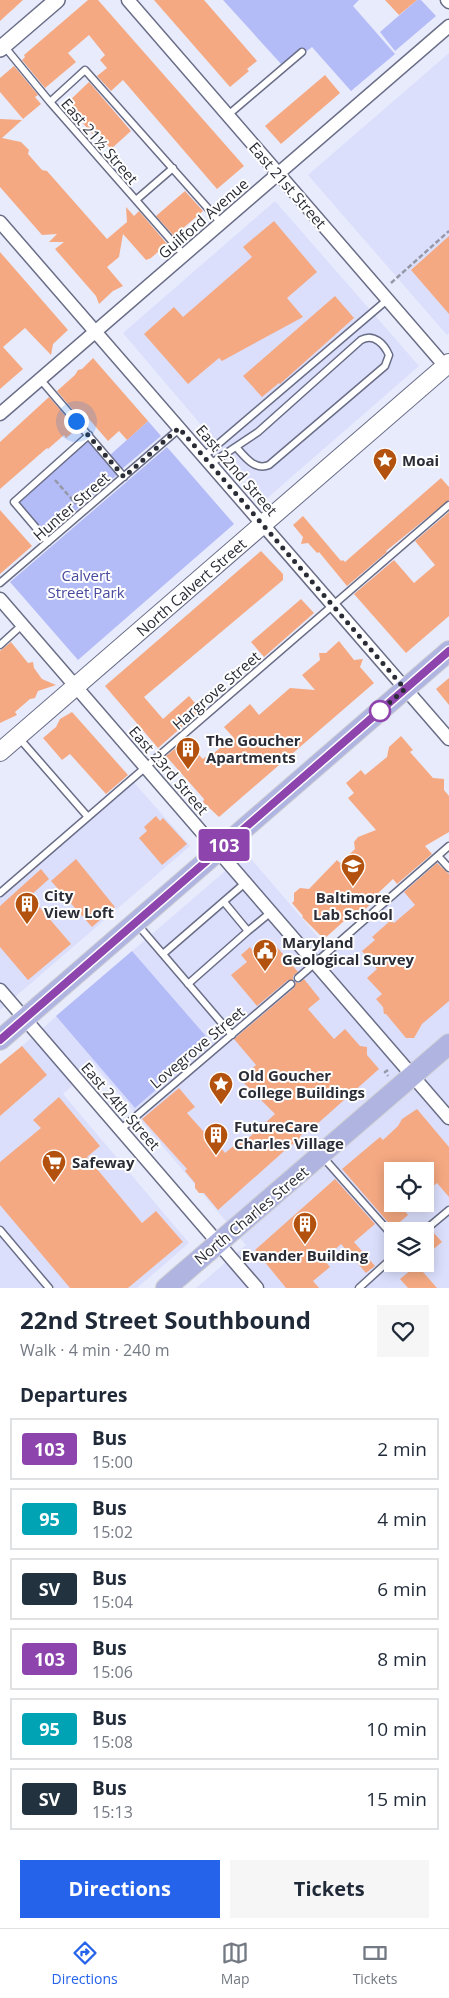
<!DOCTYPE html>
<html lang="en">
<head>
<meta charset="utf-8">
<style>
	body { margin:0; font-family:"Open Sans",sans-serif; background:#f6f6f7; color:#1f2937; height:100vh; display:flex; flex-direction:column; font-size:19px; white-space:nowrap }
	* { box-sizing:border-box; margin:0 }
	p { font-size:16px; color:#747a83 }
	.icon { flex:none; width:28px; height:28px; fill:none; stroke:currentColor; stroke-width:2; stroke-linecap:round; stroke-linejoin:round }
	.map { position:relative; height:1288px; overflow:hidden }
	.drawer { display:flex; flex-direction:column; background:#fff; flex:1 }
	.drawer>* { flex:none }
	.badge { padding:0 10px; border-radius:4px; font-size:18px; line-height:32px }
	.controls { position:absolute; left:384px; top:1162px; display:grid; gap:10px }
	.controls a { display:grid; place-items:center; width:50px; height:50px; border-radius:0px; background:#fff; box-shadow:0 2px 12px #0003; font-size:25px }
	.you { position:absolute; width:25px; height:25px; margin:-12px; border:4px solid #fff; border-radius:50%; background:#1a73e8; box-shadow:0 0 0 8px #1a73e833 }
	.map>.badge { position:absolute; translate:-50% -50%; box-shadow:0 0 0 2px #fff }
	h2 { padding:0 20px; font-size:19px; line-height:45px }
	.round { display:grid; place-items:center; flex:none; width:52px; height:52px; border-radius:0px; background:#f6f6f7 }
	.head { display:flex; align-items:center; justify-content:space-between; height:85px; padding:0 20px }
	h1 { font-size:24px; font-weight:700; line-height:38px }
	.button { display:flex; gap:10px; margin-top:auto; padding:10px 20px }
	.button a { flex:1; height:58px; border-radius:0px; background:#2563eb; color:#fff; font-size:20px; font-weight:700; line-height:58px; text-align:center }
	.button a+a { background:#f6f6f7; color:#1f2937 }
	ul { padding:0; list-style:none }
	li { display:flex; align-items:center; gap:15px; height:62px; margin:0 10px 8px; padding:0 10px; border:2px solid #e0e1e3; border-radius:0px }
	li div { flex:1 }
	li b { display:block; font-size:19px }
	li em { font-style:normal }
	li .badge { min-width:55px; font-weight:700; text-align:center }
	.tabs { display:flex; justify-content:space-around; align-items:center; height:70px; border-top:1px solid #e0e1e3; background:#fff; font-size:14px; color:#747a83 }
	.tabs a { display:grid; justify-items:center; gap:2px }
	.tabs .active { color:#2563eb }
	.map>svg:first-child { display:block }
	.built { fill:#dbdffc; fill-rule:evenodd }
	.green { fill:#b4bcf8 }
	.building { fill:#f5a982 }
	.lines { fill:none; stroke-linecap:round; stroke-linejoin:round }
	.service-casing { stroke:#696d86; stroke-width:9 }
	.minor-casing { stroke:#696d86; stroke-width:15 }
	.tertiary-casing { stroke:#696d86; stroke-width:18 }
	.secondary-casing { stroke:#696d86; stroke-width:20 }
	.primary-casing { stroke:#d0d1d3; stroke-width:22 }
	.path { stroke:#9598a6; stroke-width:2.5; stroke-dasharray:5 2.5; stroke-linecap:butt }
	.service { stroke:#fff; stroke-width:6 }
	.minor { stroke:#fff; stroke-width:12 }
	.tertiary { stroke:#fff; stroke-width:15 }
	.secondary { stroke:#fff; stroke-width:18 }
	.primary { stroke:#b0b4e1; stroke-width:20 }
	.line-casing { stroke:#fff; stroke-width:11 }
	.line { stroke:#8e44ad; stroke-width:8 }
	.walk { stroke:#2a2c36; stroke-width:5; stroke-dasharray:0 9 }
	.stop-dot { fill:#fff; stroke:#8e44ad; stroke-width:2.5 }
	.labels { text-anchor:middle; dominant-baseline:central; stroke-width:4; stroke-linejoin:round; paint-order:stroke }
	.street-label { font-size:15px; fill:#2a2c36; stroke:#fff }
	.poi-label { font-size:15px; font-weight:bold; fill:#2a2c36; stroke:#fff; text-anchor:start }
	.park-label { font-size:15px; fill:#484a9f; stroke:#fff }
</style>
</head>
<body>
<div class="map">
<svg width="449" height="1288" viewBox="0 0 449 1288">
	<rect width="100%" height="100%" fill="#e8ebfc"/>
	<path class="built" d="M449 53V333L447 335 308 175Z
		M275 201 419 366 265 500 123 333Z
		M131 779 190 846 0 1010V892Z
		M246 853 330 951 438 856 449 869V1288H196L246 1245 95 1066 63 1094 189 1243 137 1288H0V1065ZM392 1171H425V1204H392ZM392 1231H425V1264H392Z"/>
	<path class="green" d="M223 0H359L353 6 395 54 351 91 312 47 289 65H282Z
		M417 0H421L436 16 395 51 380 32Z
		M148 421 161 436 122 469 110 455Z
		M87 440 118 474 43 539 14 505Z
		M167 447 234 524 78 660 10 582Z
		M132 951 211 1042 135 1108 56 1016Z"/>
	<path class="building" d="M0 0H23L0 21Z
		M88 0H98L244 166 217 189 123 80 111 91 97 76 107 68 100 60 105 55 89 35 68 53 76 62 45 88 22 60 25 57 24 55Z
		M154 0H204L257 61 247 69 249 71 230 87Z
		M385 0H417L399 15Z
		M14 66 38 95 35 97 41 104 23 119 0 92V78Z
		M325 75 340 93 281 144 265 126Z
		M89 82 131 131 111 149 98 134 95 137 66 104Z
		M0 119 22 120 2 138 21 142 29 150 28 154 42 170 47 171 107 239 127 222 126 207 134 216 139 211 167 244 151 258 146 260 123 234 119 257 107 267 123 286 113 291 99 304 96 296 55 249 64 242H49L57 234 42 235 0 187Z
		M185 191 203 211 174 236 156 216Z
		M274 221 317 272 287 298 303 317 222 361 219 358 188 384 144 334 174 307 183 317 252 257 243 247Z
		M449 236V314L411 270Z
		M0 252 68 330 53 344 51 355 25 328 3 347 23 369 0 389Z
		M335 296 354 318 280 384 279 383 262 397 243 376Z
		M93 358 148 421 127 440 119 431 108 441 89 419 84 423 57 391 75 375 78 370 82 369Z
		M49 397 77 429 66 438 64 435 48 449 47 448 0 489V442Z
		M441 478 449 487V500L386 551 387 552 347 586 319 552 317 553 308 543 301 544 303 537 293 525 303 516 341 561 343 560 345 562Z
		M0 510 32 546 0 574Z
		M449 512V616L406 653 354 594 394 560 414 583 435 565 415 541Z
		M261 551 283 574V580L144 697 163 719 189 696 201 710 158 748 105 686Z
		M301 599 314 613 264 657 251 642Z
		M339 641 354 660 363 659 360 667 374 683 219 817 203 802 204 799 166 756 177 747 189 761 198 754 203 759 213 751 214 753 233 737 224 727 250 704 259 715 290 688 315 690 302 675 320 660 319 653H326Z
		M11 642 28 663 33 662 34 668 42 679 56 685 38 691 35 698 30 699 15 712 17 715 0 723V651Z
		M449 678V705L436 689Z
		M72 712 128 775 106 794 70 754 62 760 43 738 56 727 60 719Z
		M401 736 413 750 410 752 433 778 444 779V790L449 796V832L425 846 432 854 397 884 393 879 373 898 375 900 357 917 353 913 324 939 302 917 303 916 292 903 294 901V893L300 888 309 889 337 860 340 863 355 849 354 842 358 837 376 830 348 798 354 793 346 783 361 770 365 775 387 757 389 747Z
		M156 816 160 821 163 818 187 844 162 865 139 838 147 831 144 827Z
		M76 859 115 907 92 927 51 881Z
		M437 863 449 874V1001L422 1024 414 1038H406L386 1014H384L383 1007 376 999 382 994 367 978 377 969 362 951 375 940 372 937 391 920 394 923 415 905 404 892Z
		M41 869 49 879 30 896 71 944 28 980 0 947V906Z
		M271 940 298 972 293 976V980H288L257 1006 231 975 247 962 241 955 250 947 255 954Z
		M304 979 320 999 308 1009 334 1039 345 1029 360 1046 367 1047V1055L379 1069 316 1125 315 1124 300 1136 301 1149 292 1144 218 1210 204 1193H199L195 1188V1183L185 1171 187 1169 142 1119 179 1088 195 1107 187 1113 220 1150 222 1149 225 1153 242 1139 244 1142 275 1114 240 1079 256 1065 234 1039 294 988 296 982 299 983Z
		M22 1046 47 1075 0 1116V1064Z
		M59 1097 100 1146 87 1157 142 1223 156 1211 183 1242 128 1288H70L0 1205V1162L41 1128 33 1120Z
		M417 1109 449 1147V1197L437 1183 425 1193V1171H392V1204H413L405 1211 408 1215 393 1228 342 1169 380 1137 383 1140 398 1126 402 1119Z
		M335 1179 375 1224 354 1242 375 1266 366 1273 341 1244 324 1260 330 1267 313 1281 319 1288H286L255 1250Z
		M433 1232 442 1242 425 1256V1238Z
		M417 1265 437 1288H408L400 1279Z"/>
	<g class="lines">
		<defs>
			<path id="service" d="M4 46 50 102 184 255
				M50 102 85 70 221 223
				M228 115 302 52
				M136 200 173 168
				M40 379 124 477
				M203 457 387 300
				M210 464 258 432 361 340C374 333 384 344 389 355L385 366 269 465C255 471 245 457 236 447
				M48 542 14 502 89 435
				M0 583 179 429
				M0 645 22 625
				M19 738 88 817
				M438 856 449 868
				M0 893 449 505
				M137 924 232 1035
				M248 931 271 912
				M163 954 245 883
				M298 978 449 846
				M188 984 248 931 224 902
				M120 1130 291 984
				M322 1156 392 1235
				M0 1230 49 1288
				M424 1231 449 1210
				M359 1288 392 1258"/>
			<path id="minor" d="M128 0 445 366
				M447 0 449 2
				M0 222 449 739
				M0 414 449 26
				M0 599 449 1118
				M0 990 257 1288"/>
			<path id="tertiary" d="M0 49 57 0"/>
			<path id="secondary" d="M0 752 449 363"/>
			<path id="primary" d="M0 1040 449 651
				M166 1288 449 1044"/>
		</defs>
		<use href="#service" class="service-casing"/>
		<use href="#minor" class="minor-casing"/>
		<use href="#tertiary" class="tertiary-casing"/>
		<use href="#secondary" class="secondary-casing"/>
		<use href="#primary" class="primary-casing"/>
		<path class="path" d="M391 283 449 231
			M55 480 76 504
			M388 1070 385 1072 388 1076"/>
		<use href="#service" class="service"/>
		<use href="#minor" class="minor"/>
		<use href="#tertiary" class="tertiary"/>
		<use href="#secondary" class="secondary"/>
		<use href="#primary" class="primary"/>
	</g>
	<g class="lines">
		<defs>
			<path id="line" d="M0 1040 449 651"/>
		</defs>
		<use href="#line" class="line-casing"/>
		<use href="#line" class="line"/>
		<path class="walk" d="M76 421 124 477 179 428 405 689 380 711"/>
	</g>
	<defs>
		<symbol id="sight-pin" viewBox="-11 -11 22 30"><path d="M0 17L-7.5 6A9.5 9.5 0 1 1 7.5 6Z" fill="#b3520f" stroke="#fff"/><path d="M0-6L1.8-2.2L6-1.7L2.9 1.2L3.7 5.4L0 3.3L-3.7 5.4L-2.9 1.2L-6-1.7L-1.8-2.2Z" fill="#fff"/></symbol>
		<symbol id="building-pin" viewBox="-11 -11 22 30"><path d="M0 17L-7.5 6A9.5 9.5 0 1 1 7.5 6Z" fill="#b3520f" stroke="#fff"/><path d="M-4-6H4V6H1V3H-1V6H-4ZM-2.5-4.3h1.7v1.8h-1.7ZM.8-4.3h1.7v1.8H.8ZM-2.5-1h1.7V.8h-1.7ZM.8-1h1.7V.8H.8Z" fill="#fff"/></symbol>
		<symbol id="school-pin" viewBox="-11 -11 22 30"><path d="M0 17L-7.5 6A9.5 9.5 0 1 1 7.5 6Z" fill="#b3520f" stroke="#fff"/><path d="M0-5L7-2L0 1L-7-2ZM-4 1L0 2.5L4 1V4Q0 6-4 4Z" fill="#fff"/></symbol>
		<symbol id="civic-pin" viewBox="-11 -11 22 30"><path d="M0 17L-7.5 6A9.5 9.5 0 1 1 7.5 6Z" fill="#b3520f" stroke="#fff"/><path d="M-.6-6.5H3V-4.5H.6V-3L4-1V1h2V6H-6V1h2V-1L-.6-3ZM-1.2 2.5V6h2.4V2.5Z" fill="#fff"/></symbol>
		<symbol id="supermarket-pin" viewBox="-11 -11 22 30"><path d="M0 17L-7.5 6A9.5 9.5 0 1 1 7.5 6Z" fill="#b3520f" stroke="#fff"/><path d="M-6-5.5h2.5l.6 2H6L4.5 2H-2.5L-4.4-4H-6ZM-1.5 3.2a1.3 1.3 0 1 0 .1 0ZM3 3.2a1.3 1.3 0 1 0 .1 0Z" fill="#fff"/></symbol>
	</defs>
	<g fill-rule="evenodd">
		<use href="#sight-pin" x="371" y="446" width="28" height="38"/>
		<use href="#building-pin" x="174" y="735" width="28" height="38"/>
		<use href="#school-pin" x="339" y="852" width="28" height="38"/>
		<use href="#building-pin" x="13" y="890" width="28" height="38"/>
		<use href="#civic-pin" x="251" y="937" width="28" height="38"/>
		<use href="#sight-pin" x="207" y="1070" width="28" height="38"/>
		<use href="#building-pin" x="202" y="1121" width="28" height="38"/>
		<use href="#supermarket-pin" x="40" y="1148" width="28" height="38"/>
		<use href="#building-pin" x="291" y="1210" width="28" height="38"/>
	</g>
	<circle class="stop-dot" cx="380" cy="711" r="10"/>
	<g class="labels">
		<g class="street-label">
			<text transform="translate(100 141) rotate(49)">East 21½ Street</text>
			<text transform="translate(288 185) rotate(49)">East 21st Street</text>
			<text transform="translate(203 218) rotate(-41)">Guilford Avenue</text>
			<text transform="translate(237 470) rotate(49)">East 22nd Street</text>
			<text transform="translate(71 506) rotate(-41)">Hunter Street</text>
			<text transform="translate(191 587) rotate(-41)">North Calvert Street</text>
			<text transform="translate(216 690) rotate(-41)">Hargrove Street</text>
			<text transform="translate(169 770) rotate(49)">East 23rd Street</text>
			<text transform="translate(197 1047) rotate(-40)">Lovegrove Street</text>
			<text transform="translate(121 1106) rotate(49)">East 24th Street</text>
			<text transform="translate(251 1215) rotate(-40)">North Charles Street</text>
		</g>
		<g class="poi-label">
			<text x="402" y="460">Moai</text>
			<text x="206" y="740">The Goucher<tspan x="206" dy="17">Apartments</tspan></text>
			<text x="44" y="895">City<tspan x="44" dy="17">View Loft</tspan></text>
			<text x="353" y="897" text-anchor="middle">Baltimore<tspan x="353" dy="17">Lab School</tspan></text>
			<text x="282" y="942">Maryland<tspan x="282" dy="17">Geological Survey</tspan></text>
			<text x="238" y="1075">Old Goucher<tspan x="238" dy="17">College Buildings</tspan></text>
			<text x="234" y="1126">FutureCare<tspan x="234" dy="17">Charles Village</tspan></text>
			<text x="72" y="1162">Safeway</text>
			<text x="305" y="1255" text-anchor="middle">Evander Building</text>
		</g>
		<g class="park-label">
			<text x="86" y="575">Calvert<tspan x="86" dy="17">Street Park</tspan></text>
		</g>
	</g>
</svg>
<div class="controls">
<a><svg class="icon" aria-label="locate" viewBox="0 0 24 24"><circle cx="12" cy="12" r="6"/><path d="M12 2v4M12 18v4M2 12h4M18 12h4"/></svg></a>
<a><svg class="icon" aria-label="layers" viewBox="0 0 24 24"><path d="M12 4l9 5-9 5-9-5zM3 14l9 5 9-5"/></svg></a>
</div>
<div class="you" style="left:76px;top:421px"></div>
<b class="badge" style="left:224px;top:845px;background:#8e44ad;color:#fff">103</b>
</div>
<section class="drawer">
<div class="head"><div><h1>22nd Street Southbound</h1><p>Walk · 4 min · 240 m</p></div><a class="round"><svg class="icon" aria-label="heart" viewBox="0 0 24 24"><path d="M12 20l-8-8c-3-5 5-10 8-4 3-6 11-1 8 4z"/></svg></a></div>
<h2>Departures</h2>
<ul>
<li><span class="badge" style="background:#8e44ad;color:#fff">103</span><div><b>Bus</b><p>15:00</p></div><em>2 min</em></li>
<li><span class="badge" style="background:#00a3b4;color:#fff">95</span><div><b>Bus</b><p>15:02</p></div><em>4 min</em></li>
<li><span class="badge" style="background:#22323f;color:#fff">SV</span><div><b>Bus</b><p>15:04</p></div><em>6 min</em></li>
<li><span class="badge" style="background:#8e44ad;color:#fff">103</span><div><b>Bus</b><p>15:06</p></div><em>8 min</em></li>
<li><span class="badge" style="background:#00a3b4;color:#fff">95</span><div><b>Bus</b><p>15:08</p></div><em>10 min</em></li>
<li><span class="badge" style="background:#22323f;color:#fff">SV</span><div><b>Bus</b><p>15:13</p></div><em>15 min</em></li>
</ul>
<div class="button"><a>Directions</a><a>Tickets</a></div>
</section>
<nav class="tabs">
<a class="active"><svg class="icon" aria-label="directions" viewBox="0 0 24 24"><path d="M12 3l9 9-9 9-9-9zM9 14v-3h6M13 9l2 2-2 2"/></svg>Directions</a>
<a><svg class="icon" aria-label="map" viewBox="0 0 24 24"><path d="M3 6l6-2 6 2 6-2v14l-6 2-6-2-6 2zM9 4v14M15 6v14"/></svg>Map</a>
<a><svg class="icon" aria-label="tickets" viewBox="0 0 24 24"><path d="M3 7h18v10H3zM15 7v10"/></svg>Tickets</a>
</nav>
</body>
</html>
